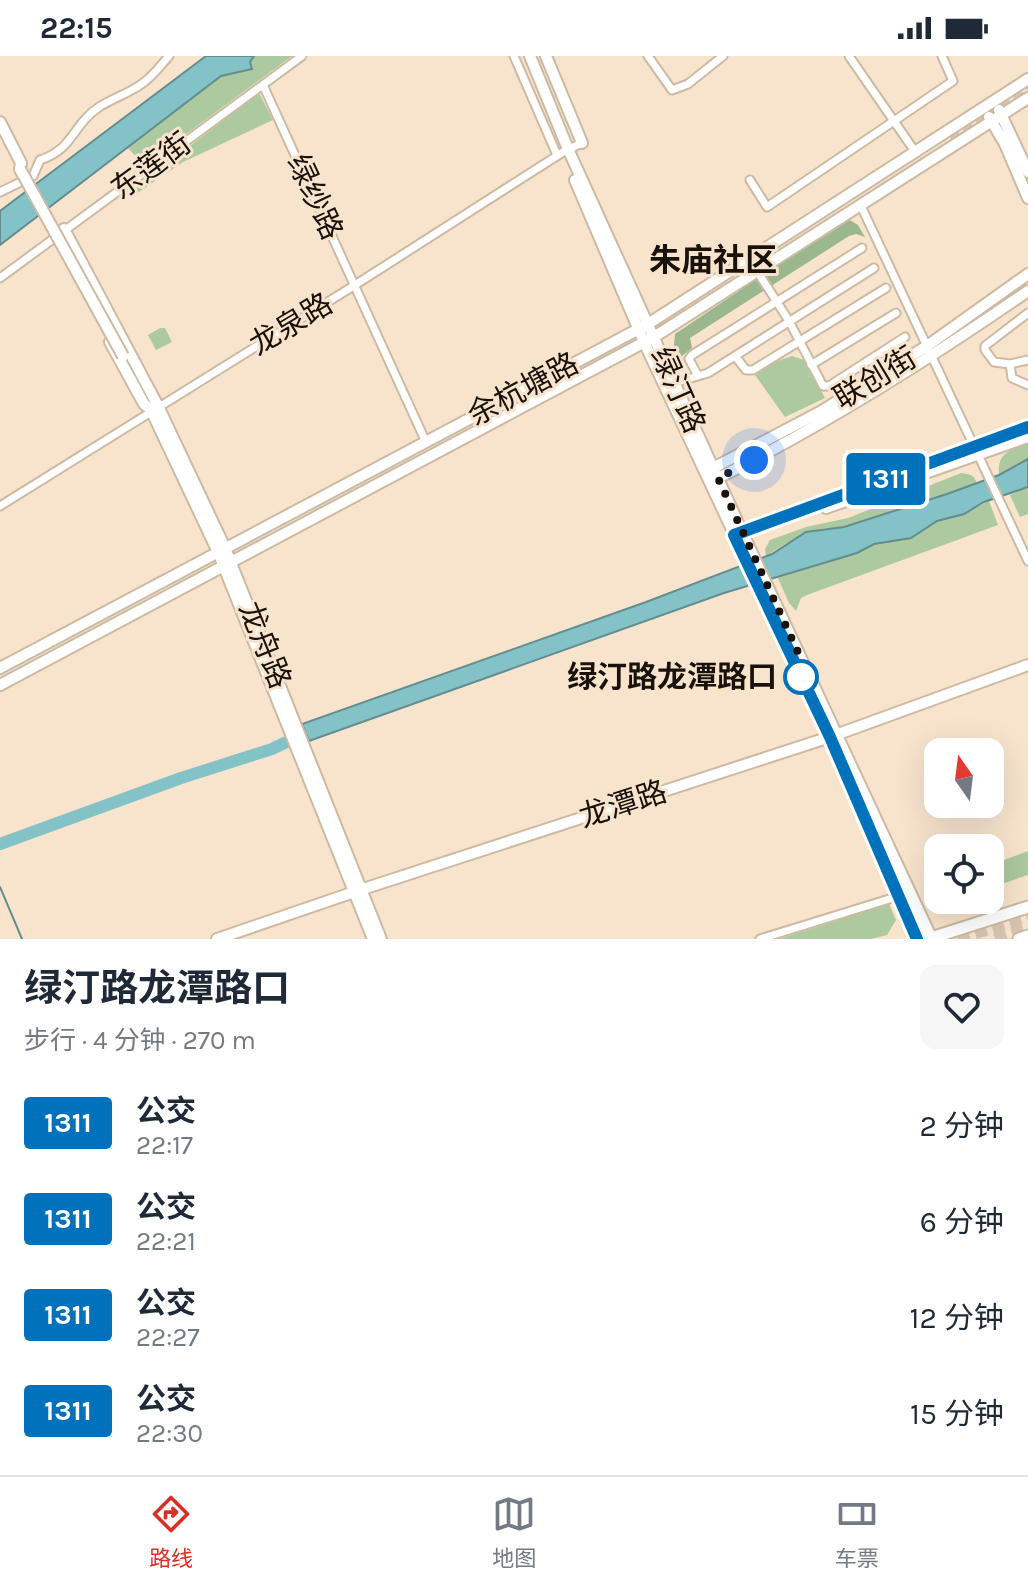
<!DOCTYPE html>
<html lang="zh">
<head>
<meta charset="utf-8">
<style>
	body { margin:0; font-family:Karla,"Noto Sans SC",sans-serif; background:#f6f6f7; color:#1f2937; height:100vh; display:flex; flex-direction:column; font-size:30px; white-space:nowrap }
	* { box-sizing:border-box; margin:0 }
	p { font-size:26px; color:#747a83 }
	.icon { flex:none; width:44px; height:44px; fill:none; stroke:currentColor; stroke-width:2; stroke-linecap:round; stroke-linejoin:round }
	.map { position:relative; height:883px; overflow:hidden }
	.side { display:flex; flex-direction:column; background:#fff; flex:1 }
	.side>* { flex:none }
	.badge { padding:0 16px; border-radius:6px; font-size:28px; line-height:52px }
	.needle { width:52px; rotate:346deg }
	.controls { position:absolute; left:924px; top:682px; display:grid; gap:16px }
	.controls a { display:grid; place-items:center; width:80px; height:80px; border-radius:16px; background:#fff; box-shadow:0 8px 32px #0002; font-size:40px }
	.you { position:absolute; width:40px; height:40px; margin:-20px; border:6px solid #fff; border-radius:50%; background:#1a73e8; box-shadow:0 0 0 12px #1a73e833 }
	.map>.badge { position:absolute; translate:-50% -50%; box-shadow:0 0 0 4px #fff }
	.round { display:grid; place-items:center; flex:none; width:84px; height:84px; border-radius:16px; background:#f6f6f7 }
	.summary { display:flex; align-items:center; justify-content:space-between; height:136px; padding:0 24px }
	h1 { font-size:38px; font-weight:700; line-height:60px }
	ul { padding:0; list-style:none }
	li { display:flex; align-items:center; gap:24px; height:96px; padding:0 24px }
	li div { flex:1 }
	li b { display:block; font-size:30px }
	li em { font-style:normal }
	li .badge { min-width:88px; font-weight:700; text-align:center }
	.status { display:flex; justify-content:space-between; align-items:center; height:56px; padding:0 40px; background:#fff; direction:ltr }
	.status svg { height:22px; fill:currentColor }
	.tab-bar { display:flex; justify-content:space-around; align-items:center; height:112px; border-top:2px solid #e0e1e3; background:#fff; font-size:22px; color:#747a83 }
	.tab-bar a { display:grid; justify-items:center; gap:4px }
	.tab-bar .selected { color:#d93025 }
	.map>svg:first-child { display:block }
	.green { fill:#adc99f }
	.forest { fill:#9bb78e }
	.water { fill:#83c2c7; stroke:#638d8e; stroke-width:2 }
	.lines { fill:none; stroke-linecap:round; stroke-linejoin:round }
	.stream { stroke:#638d8e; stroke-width:2 }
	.river { stroke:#83c2c7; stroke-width:12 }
	.secondary-tunnel { stroke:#d7c4b0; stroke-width:10; stroke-dasharray:10 5; stroke-linecap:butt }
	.highway-tunnel { stroke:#d7c4b0; stroke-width:12; stroke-dasharray:12 6; stroke-linecap:butt }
	.street-casing { stroke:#cdbaa3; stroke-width:11 }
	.secondary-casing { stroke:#cdbaa3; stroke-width:14 }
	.primary-casing { stroke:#cdbaa3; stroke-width:15 }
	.street { stroke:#fff; stroke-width:7 }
	.secondary { stroke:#fff; stroke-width:10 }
	.primary { stroke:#fff; stroke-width:11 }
	.secondary-bridge-casing { stroke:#cdbaa3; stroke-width:14; stroke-linecap:butt }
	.secondary-bridge { stroke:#fff; stroke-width:10 }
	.line-casing { stroke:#fff; stroke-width:18 }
	.line { stroke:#0072bc; stroke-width:12 }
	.walk { stroke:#19120a; stroke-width:8; stroke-dasharray:0 14.4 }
	.stop-dot { fill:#fff; stroke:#0072bc; stroke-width:4 }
	.labels { text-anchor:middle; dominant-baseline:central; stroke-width:6; stroke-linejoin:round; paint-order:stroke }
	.street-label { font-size:30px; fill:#19120a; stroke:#f8e4cd }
	.stop-label { font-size:30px; font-weight:bold; fill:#19120a; stroke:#f8e4cd; text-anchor:end }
	.neighbourhood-label { font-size:32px; font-weight:bold; fill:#19120a; stroke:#f8e4cd }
</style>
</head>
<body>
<div class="status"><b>22:15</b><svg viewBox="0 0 49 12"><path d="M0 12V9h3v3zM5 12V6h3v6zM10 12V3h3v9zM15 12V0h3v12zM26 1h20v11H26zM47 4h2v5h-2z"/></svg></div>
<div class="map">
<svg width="1028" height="883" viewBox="0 0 1028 883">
	<rect width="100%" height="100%" fill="#f8e4cd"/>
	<path class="green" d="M254 0H292L144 109 126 90 221 20 251 13 250 6Z
		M259 37 273 64 183 106 133 140 130 136Z
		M160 272H165L172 286 156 294 148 279Z
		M792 300 804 304 825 342 785 361 755 319 775 306Z
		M1028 388V403L999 419C997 397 1009 394 1028 388Z
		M961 417C970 418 975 419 977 428L844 471 820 473 785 488 766 500 765 493 770 484 806 471 848 462Z
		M1028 431V458L1020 461 1010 439Z
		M989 445 998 469 807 539 801 542 796 555 789 547 777 520 857 497 874 488 911 482 937 465 964 458Z
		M1028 795V819L990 832V809Z
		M889 848 896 864 887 879 871 883H779Z"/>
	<path class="forest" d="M850 164 858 169 865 181 856 178 849 180 690 282 692 292 676 305 673 299 675 278 767 216Z"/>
	<path class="water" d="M206 0H254L250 6 252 13 221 20 0 189V155Z
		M1028 403V431L984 446 964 458 937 465 911 482 874 488 857 497 724 537 309 685 302 668 646 546 772 498 806 476 844 471 947 438 999 419Z"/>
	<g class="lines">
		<path class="stream" d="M0 831 22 883"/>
		<path class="river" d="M0 788 181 722 272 693 301 679"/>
		<path class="secondary-tunnel" d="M950 81 1028 30"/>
		<path class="highway-tunnel" d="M958 883 1028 860
			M995 883 1028 872"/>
		<defs>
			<path id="street" d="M514 0 557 99
				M648 0 672 34 688 28 723 0
				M849 0 916 97
				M263 29 425 384
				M750 124 767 151 953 25 942 0
				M0 136 33 120 40 104C74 93 72 69 99 51 113 42 130 37 143 27 153 20 161 9 169 0
				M861 150 1028 505
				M757 215 789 265 823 330H829L905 281
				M0 222 302 0
				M1028 257 985 290V294L994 306 1010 308 1012 322 1028 329
				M735 300 746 314H753L886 232
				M1010 308 1028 304
				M811 309 896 257
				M697 318 689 303 692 299 862 192
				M674 327 708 317 874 212
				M0 450 355 229 563 96 582 87
				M760 883 899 840"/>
			<path id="secondary" d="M530 0 568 93 744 480 932 883
				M546 0 582 87
				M999 54 1028 116
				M989 61 1005 88 1028 142
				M0 66 21 107 20 113
				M575 124 644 286 807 633
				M64 173 158 350 225 492 381 883
				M110 286 144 348 151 354 218 496 373 883
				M713 412 820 356 927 290 1028 218
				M718 422C827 368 928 304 1028 235
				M826 452 1028 381
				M736 478 1028 371
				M0 612 648 268 1028 23
				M0 629 654 281 1028 42
				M817 655 917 883
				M217 883 363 833 830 681 1028 609"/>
			<path id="primary" d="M928 883 1028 851
				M1019 883 1028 880"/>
		</defs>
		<use href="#street" class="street-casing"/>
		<use href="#secondary" class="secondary-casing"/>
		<use href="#primary" class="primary-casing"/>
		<use href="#street" class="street"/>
		<use href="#secondary" class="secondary"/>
		<use href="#primary" class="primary"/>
		<defs>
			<path id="secondary-bridge" d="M20 113 123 300"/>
		</defs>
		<use href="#secondary-bridge" class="secondary-bridge-casing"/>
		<use href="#secondary-bridge" class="secondary-bridge"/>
	</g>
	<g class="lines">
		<defs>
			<path id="line" d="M917 883 830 681 734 479 1028 371"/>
		</defs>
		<use href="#line" class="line-casing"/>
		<use href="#line" class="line"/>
		<path class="walk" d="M754 404 718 422 808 618 801 621"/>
	</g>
	<circle class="stop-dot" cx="801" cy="621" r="16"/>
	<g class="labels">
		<g class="street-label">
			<text transform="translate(151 110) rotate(-36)">东莲街</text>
			<text transform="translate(315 141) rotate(65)">绿纱路</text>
			<text transform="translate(291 268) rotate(-31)">龙泉路</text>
			<text transform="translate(875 322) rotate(-31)">联创街</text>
			<text transform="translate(523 333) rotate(-28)">余杭塘路</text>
			<text transform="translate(678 334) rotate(66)">绿汀路</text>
			<text transform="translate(265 589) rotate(68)">龙舟路</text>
			<text transform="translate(623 748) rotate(-18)">龙潭路</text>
		</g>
		<g class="stop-label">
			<text x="777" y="621">绿汀路龙潭路口</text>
		</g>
		<g class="neighbourhood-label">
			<text x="713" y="204">朱庙社区</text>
		</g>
	</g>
</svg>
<div class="controls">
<a><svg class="needle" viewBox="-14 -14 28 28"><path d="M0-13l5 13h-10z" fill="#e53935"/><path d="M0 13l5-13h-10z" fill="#747a83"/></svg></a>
<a><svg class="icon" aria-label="locate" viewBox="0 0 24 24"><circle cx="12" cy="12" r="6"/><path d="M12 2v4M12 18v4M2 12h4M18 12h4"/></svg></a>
</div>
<div class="you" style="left:754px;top:404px"></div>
<b class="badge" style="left:886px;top:423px;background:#0072bc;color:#fff">1311</b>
</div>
<section class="side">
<div class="summary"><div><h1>绿汀路龙潭路口</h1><p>步行 · 4 分钟 · 270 m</p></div><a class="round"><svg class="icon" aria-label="heart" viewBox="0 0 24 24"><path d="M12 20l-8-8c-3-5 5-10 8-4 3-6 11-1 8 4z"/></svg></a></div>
<ul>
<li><span class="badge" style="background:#0072bc;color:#fff">1311</span><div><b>公交</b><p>22:17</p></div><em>2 分钟</em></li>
<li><span class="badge" style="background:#0072bc;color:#fff">1311</span><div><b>公交</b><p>22:21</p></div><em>6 分钟</em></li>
<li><span class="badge" style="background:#0072bc;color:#fff">1311</span><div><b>公交</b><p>22:27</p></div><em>12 分钟</em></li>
<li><span class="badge" style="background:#0072bc;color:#fff">1311</span><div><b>公交</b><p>22:30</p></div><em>15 分钟</em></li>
</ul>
</section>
<nav class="tab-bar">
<a class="selected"><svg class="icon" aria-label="directions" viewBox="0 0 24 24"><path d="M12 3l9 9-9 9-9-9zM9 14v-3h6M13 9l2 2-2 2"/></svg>路线</a>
<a><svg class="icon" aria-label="map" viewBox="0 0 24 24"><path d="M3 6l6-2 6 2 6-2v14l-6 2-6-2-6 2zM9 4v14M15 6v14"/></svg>地图</a>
<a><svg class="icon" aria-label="tickets" viewBox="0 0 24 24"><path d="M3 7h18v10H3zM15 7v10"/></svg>车票</a>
</nav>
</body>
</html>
